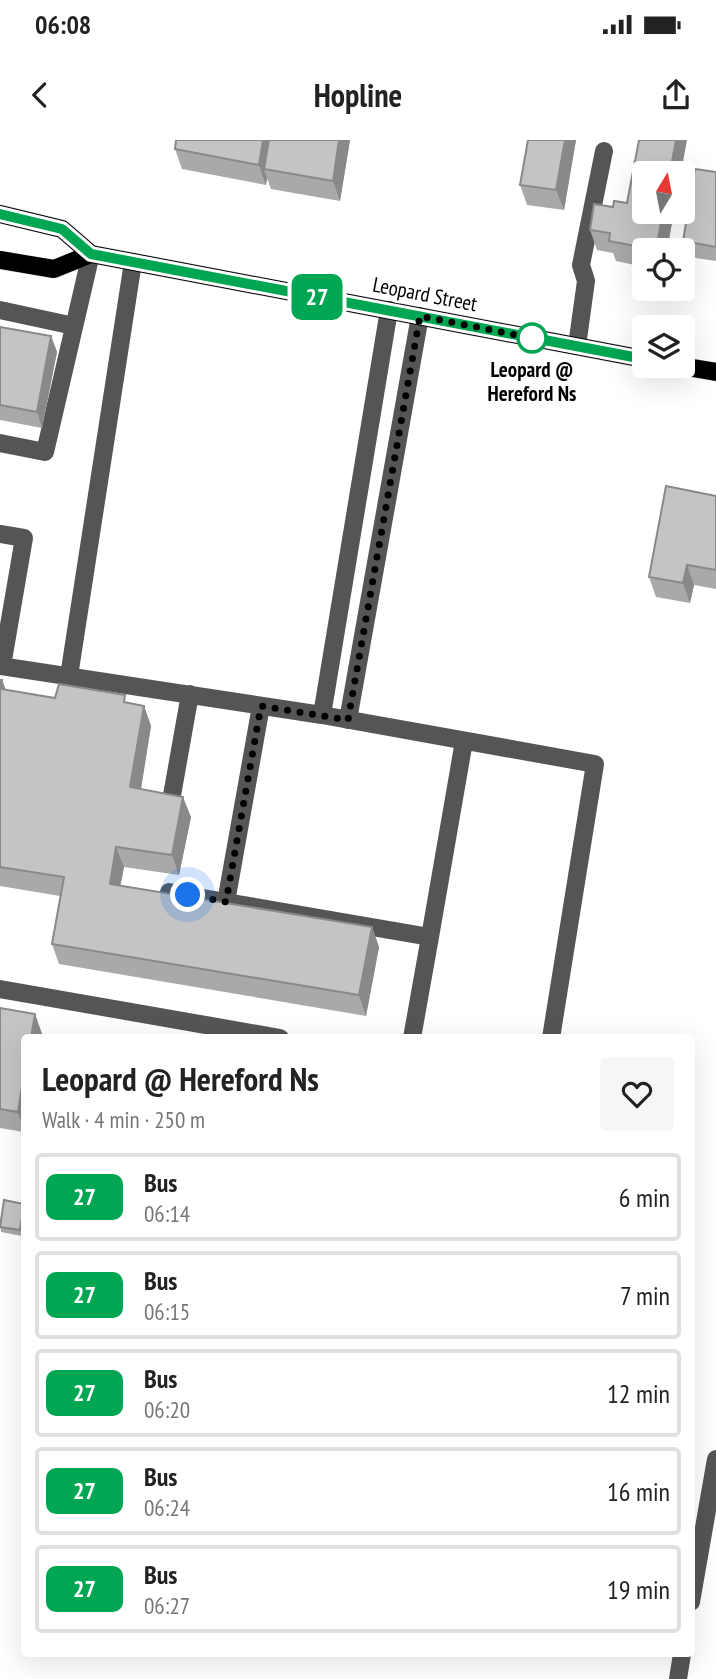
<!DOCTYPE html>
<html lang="en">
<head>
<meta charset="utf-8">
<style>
	body { margin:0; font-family:"PT Sans Narrow",sans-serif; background:#f6f6f6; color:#222; height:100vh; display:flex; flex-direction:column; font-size:26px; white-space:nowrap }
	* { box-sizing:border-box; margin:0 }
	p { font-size:23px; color:#767676 }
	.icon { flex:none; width:38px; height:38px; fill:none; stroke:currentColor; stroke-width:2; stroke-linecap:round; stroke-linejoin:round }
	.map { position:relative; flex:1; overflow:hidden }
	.panel { position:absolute; left:21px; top:894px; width:674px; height:623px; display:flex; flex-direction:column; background:#fff; border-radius:7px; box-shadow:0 7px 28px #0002 }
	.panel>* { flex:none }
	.badge { padding:0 14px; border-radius:10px; font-size:24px; line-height:46px }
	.needle { width:46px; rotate:10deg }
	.controls { position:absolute; left:632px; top:21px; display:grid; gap:14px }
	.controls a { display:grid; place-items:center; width:63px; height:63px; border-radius:7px; background:#fff; box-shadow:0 7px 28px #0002; font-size:35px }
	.you { position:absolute; width:35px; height:35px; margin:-18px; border:5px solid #fff; border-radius:50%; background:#1a73e8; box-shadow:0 0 0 10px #1a73e833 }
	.map>.badge { position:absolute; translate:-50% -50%; box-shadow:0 0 0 4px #fff }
	.round { display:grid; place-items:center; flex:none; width:74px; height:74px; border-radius:7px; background:#f6f6f6 }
	.summary { display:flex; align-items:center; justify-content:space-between; height:119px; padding:0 21px }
	h1 { font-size:33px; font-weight:700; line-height:52px }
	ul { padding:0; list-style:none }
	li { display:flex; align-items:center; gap:21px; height:88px; margin:0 14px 10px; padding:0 7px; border:4px solid #e0e0e0; border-radius:7px }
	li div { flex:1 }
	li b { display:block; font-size:26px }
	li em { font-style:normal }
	li .badge { min-width:77px; font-weight:700; text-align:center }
	.status { display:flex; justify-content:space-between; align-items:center; height:49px; padding:0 35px; background:#fff; direction:ltr }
	.status svg { height:19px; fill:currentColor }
	header { display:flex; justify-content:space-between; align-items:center; height:91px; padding:0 21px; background:#fff; font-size:32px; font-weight:700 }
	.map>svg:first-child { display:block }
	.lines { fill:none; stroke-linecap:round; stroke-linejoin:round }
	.major-casing { stroke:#dbdbdb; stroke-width:19 }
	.minor { stroke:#555; stroke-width:18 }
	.major { stroke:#000; stroke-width:18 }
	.wall { fill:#a9a9a9 }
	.shaded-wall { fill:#898989 }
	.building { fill:#c4c4c4; stroke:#898989; stroke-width:2 }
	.line-casing { stroke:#fff; stroke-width:16 }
	.line { stroke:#00a651; stroke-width:10 }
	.walk { stroke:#000; stroke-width:7; stroke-dasharray:0 12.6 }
	.stop-dot { fill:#fff; stroke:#00a651; stroke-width:3.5 }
	.labels { text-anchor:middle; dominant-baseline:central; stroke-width:5; stroke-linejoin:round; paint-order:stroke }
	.street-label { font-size:21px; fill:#000; stroke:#fff }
	.stop-label { font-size:21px; font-weight:bold; fill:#000; stroke:#fff }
</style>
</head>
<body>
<div class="status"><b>06:08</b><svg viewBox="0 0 49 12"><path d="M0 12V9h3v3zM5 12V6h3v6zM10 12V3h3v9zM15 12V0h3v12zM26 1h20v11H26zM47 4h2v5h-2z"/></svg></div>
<header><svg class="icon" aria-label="back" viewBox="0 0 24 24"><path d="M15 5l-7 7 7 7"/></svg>Hopline<svg class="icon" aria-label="share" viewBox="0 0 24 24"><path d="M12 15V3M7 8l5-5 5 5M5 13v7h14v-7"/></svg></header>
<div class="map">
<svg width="716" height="1539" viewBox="0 0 716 1539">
	<rect width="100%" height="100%" fill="#fff"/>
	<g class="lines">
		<defs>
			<path id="major" d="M0 74 62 89 91 114 644 219
				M0 120 54 129 91 114
				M681 226 716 232"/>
		</defs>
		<use href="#major" class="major-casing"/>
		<path class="minor" d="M0 170 74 186
			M577 206 586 141 581 125 604 11
			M0 303 45 312 91 114
			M0 394 24 398 2 526
			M0 526 322 575 595 624 551 898
			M69 536 133 122
			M261 566 226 762 430 797 464 601
			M322 575 389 170
			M348 580 420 176
			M171 661 190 554
			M169 752 226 762
			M0 849 280 898
			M412 898 430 797
			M691 1462 716 1319
			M678 1539 682 1514"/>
		<use href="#major" class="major"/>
	</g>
	<path class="wall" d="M350 0 340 61 271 49 267 38 266 45 182 29 175 9Z
		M576 0 564 70 527 65 520 45Z
		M716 32V121L689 117 683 101Z
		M644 72H674L667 110H644V127L616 121 613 113 597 110 590 90Z
		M0 187 51 196 57 212 42 288 0 280Z
		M716 356V449L694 445 690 463 656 457 649 437Z
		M0 540 6 550 55 558 128 563 144 566 151 586 141 649 191 677 179 735 124 727 120 745 372 787 379 807 366 876 59 824 52 804 60 756 0 746Z
		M0 868 35 874 42 894 24 898V992L0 988Z
		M24 1064 22 1096 1 1092 0 1082Z"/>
	<path class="shaded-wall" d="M263 0H274L264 29 267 38 266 45 259 25Z
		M339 0H350L340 61 333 41Z
		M565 0H576L564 70 556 50Z
		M676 0H687L681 33H670Z
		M663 72H674L667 110H656Z
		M51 196 57 212 42 288 37 272Z
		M687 425 694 445 690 463 683 443Z
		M2 540 10 560 1 549Z
		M144 566 151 586 138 667 130 647Z
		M183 657 191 677 179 735 172 715Z
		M116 707 124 727 117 764 110 744Z
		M372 787 379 807 366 876 359 855Z
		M35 874 42 894V898H31Z
		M24 934V991L18 972Z
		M24 1065V1082L22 1096 20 1090Z"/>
	<path class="building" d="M176 0H263L259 25 175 9Z
		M269 0H339L333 41 264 29Z
		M528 0H565L556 50 520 45Z
		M639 0H676L670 33H644V72H663L656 110 609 101 610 93 590 90 594 64 613 67 614 61 627 63Z
		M695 29 716 32V107L683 101Z
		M0 187 51 196 37 272 0 265Z
		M666 346 716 356V430L687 425 683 443 649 437Z
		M0 540H2L1 549 55 558 59 544 125 555 124 562 144 566 130 647 183 657 172 715 116 707 110 744 372 787 359 855 52 804 64 737 0 727Z
		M0 868 35 874 31 898H24V934L18 972 0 969Z
		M4 1060 24 1064 20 1090 0 1087Z"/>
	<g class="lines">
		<defs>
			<path id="line" d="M0 74 62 89 91 114 644 219"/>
		</defs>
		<use href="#line" class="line-casing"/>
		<use href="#line" class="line"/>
		<path class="walk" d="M188 755 226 762 261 566 348 580 420 176 532 198"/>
	</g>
	<circle class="stop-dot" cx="532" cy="198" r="14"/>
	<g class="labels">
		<g class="street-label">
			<text transform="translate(425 154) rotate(11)">Leopard Street</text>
		</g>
		<g class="stop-label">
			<text x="532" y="229">Leopard @<tspan x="532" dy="24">Hereford Ns</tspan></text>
		</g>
	</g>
</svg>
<div class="controls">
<a><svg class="needle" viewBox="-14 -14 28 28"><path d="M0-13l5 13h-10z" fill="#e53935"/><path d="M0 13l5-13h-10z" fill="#767676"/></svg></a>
<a><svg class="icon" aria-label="locate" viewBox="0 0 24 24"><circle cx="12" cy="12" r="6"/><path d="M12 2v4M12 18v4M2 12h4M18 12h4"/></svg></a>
<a><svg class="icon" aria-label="layers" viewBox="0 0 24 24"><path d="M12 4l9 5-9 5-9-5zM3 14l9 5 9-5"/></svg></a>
</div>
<div class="you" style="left:188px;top:755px"></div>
<b class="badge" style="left:317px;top:157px;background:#00a651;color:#fff">27</b>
<section class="panel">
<div class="summary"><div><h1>Leopard @ Hereford Ns</h1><p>Walk · 4 min · 250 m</p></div><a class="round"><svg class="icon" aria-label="heart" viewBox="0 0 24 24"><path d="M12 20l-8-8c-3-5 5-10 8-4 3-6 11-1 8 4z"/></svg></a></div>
<ul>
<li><span class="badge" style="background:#00a651;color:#fff">27</span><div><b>Bus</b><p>06:14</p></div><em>6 min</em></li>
<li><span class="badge" style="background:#00a651;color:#fff">27</span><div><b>Bus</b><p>06:15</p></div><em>7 min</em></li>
<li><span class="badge" style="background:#00a651;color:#fff">27</span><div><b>Bus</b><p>06:20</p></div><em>12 min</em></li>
<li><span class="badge" style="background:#00a651;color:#fff">27</span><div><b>Bus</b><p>06:24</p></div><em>16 min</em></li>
<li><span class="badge" style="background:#00a651;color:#fff">27</span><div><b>Bus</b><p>06:27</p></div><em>19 min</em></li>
</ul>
</section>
</div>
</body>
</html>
